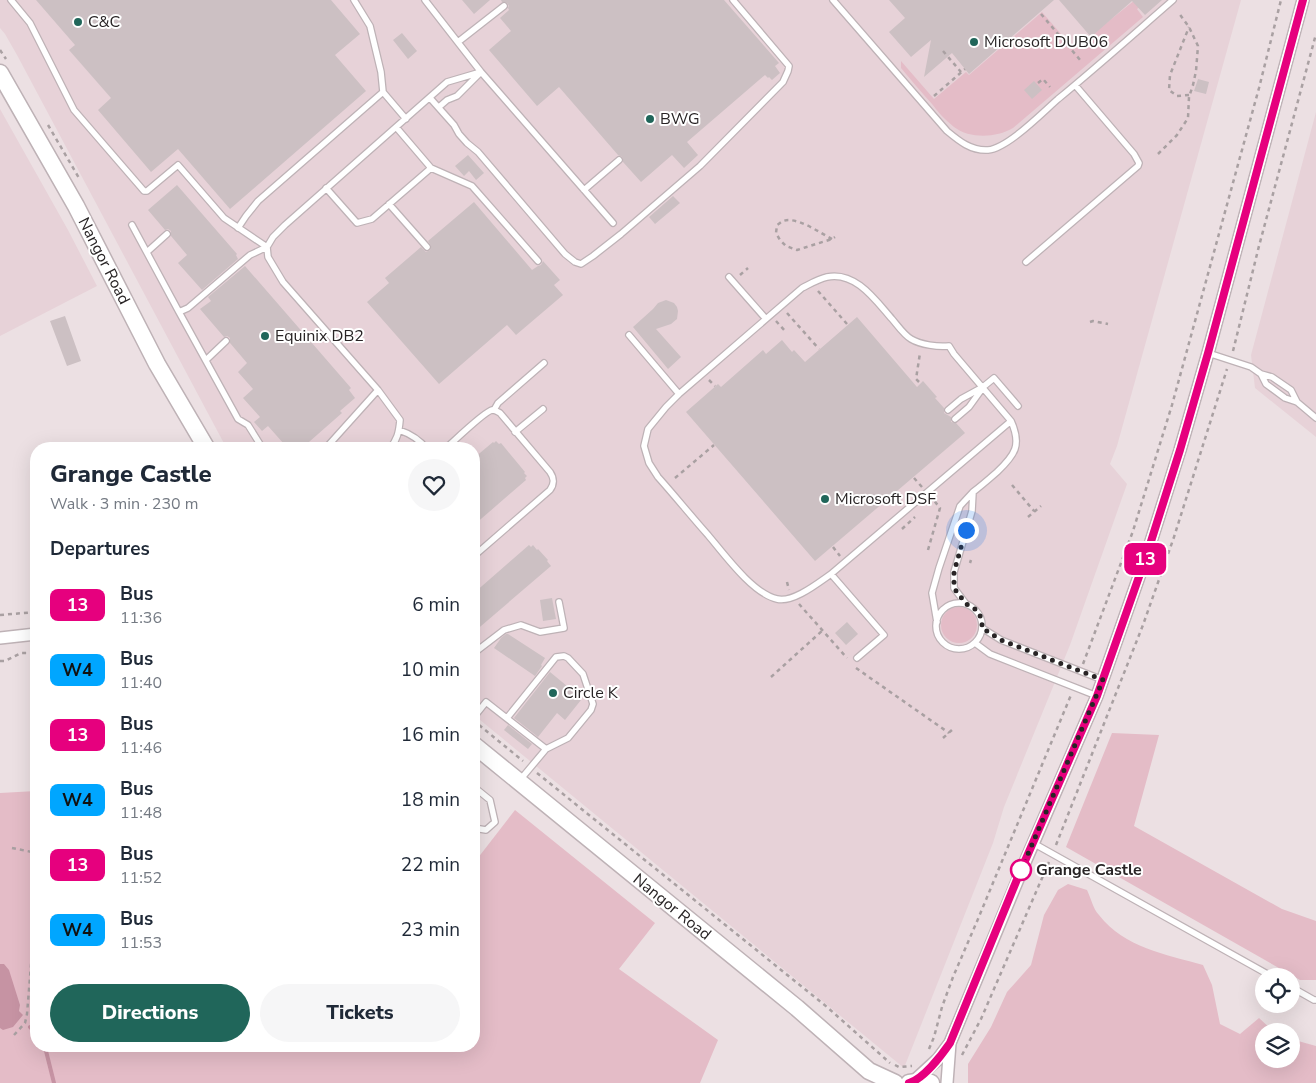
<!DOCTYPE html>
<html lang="en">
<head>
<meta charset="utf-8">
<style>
	body { margin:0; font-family:"Nunito Sans",sans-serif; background:#f6f6f7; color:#1f2937; height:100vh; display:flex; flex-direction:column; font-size:19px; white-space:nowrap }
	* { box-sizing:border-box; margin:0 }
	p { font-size:16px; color:#747a83 }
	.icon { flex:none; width:28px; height:28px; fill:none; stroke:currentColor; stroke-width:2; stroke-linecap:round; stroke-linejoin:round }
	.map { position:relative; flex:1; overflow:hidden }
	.sheet { position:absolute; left:30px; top:442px; width:450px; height:610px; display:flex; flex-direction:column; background:#fff; border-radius:20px; box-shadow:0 5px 20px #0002 }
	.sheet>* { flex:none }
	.badge { padding:0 10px; border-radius:8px; font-size:18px; line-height:32px }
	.controls { position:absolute; left:1255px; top:968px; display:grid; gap:10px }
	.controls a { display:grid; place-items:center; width:45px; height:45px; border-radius:50%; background:#fff; box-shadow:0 5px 20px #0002; font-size:25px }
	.you { position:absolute; width:25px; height:25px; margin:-12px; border:4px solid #fff; border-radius:50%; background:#1a73e8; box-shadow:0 0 0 8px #1a73e833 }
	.map>.badge { position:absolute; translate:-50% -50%; box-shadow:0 0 0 2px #fff }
	h2 { padding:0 20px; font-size:19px; line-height:45px }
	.round { display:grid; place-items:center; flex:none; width:52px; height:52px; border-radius:26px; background:#f6f6f7 }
	.head { display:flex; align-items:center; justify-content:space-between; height:85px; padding:0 20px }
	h1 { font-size:24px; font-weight:800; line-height:38px }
	.primary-button { display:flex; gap:10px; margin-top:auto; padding:10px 20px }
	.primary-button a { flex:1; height:58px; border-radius:30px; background:#20665a; color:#fff; font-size:20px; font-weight:800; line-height:58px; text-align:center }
	.primary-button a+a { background:#f6f6f7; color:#1f2937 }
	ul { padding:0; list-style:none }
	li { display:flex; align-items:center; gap:15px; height:65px; padding:0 20px }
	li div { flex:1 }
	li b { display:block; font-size:19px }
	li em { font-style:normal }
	li .badge { min-width:55px; font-weight:700; text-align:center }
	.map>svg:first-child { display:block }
	.built { fill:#e7d2d8 }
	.green { fill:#e4bcc7 }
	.water { fill:#c693a3 }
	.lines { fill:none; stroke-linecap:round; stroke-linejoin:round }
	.stream { stroke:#c693a3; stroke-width:4 }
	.building { fill:#ccc0c3 }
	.lane-casing { stroke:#beb2b6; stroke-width:8 }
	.street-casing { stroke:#beb2b6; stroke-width:14 }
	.secondary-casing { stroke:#beb2b6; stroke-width:19 }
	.path { stroke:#a9a0a2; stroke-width:2.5; stroke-dasharray:4 4; stroke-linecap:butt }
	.lane { stroke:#fff; stroke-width:5.5 }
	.street { stroke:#fff; stroke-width:11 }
	.secondary { stroke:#fff; stroke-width:16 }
	.line-casing { stroke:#fff; stroke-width:11 }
	.line { stroke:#e6007e; stroke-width:8 }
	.walk { stroke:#282425; stroke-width:5; stroke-dasharray:0 9 }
	.poi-dot { fill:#20665a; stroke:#fff; stroke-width:2 }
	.stop-dot { fill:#fff; stroke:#e6007e; stroke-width:2.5 }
	.labels { text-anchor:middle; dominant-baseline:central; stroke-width:4; stroke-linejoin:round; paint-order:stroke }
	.poi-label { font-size:16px; fill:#282425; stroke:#fff; text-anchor:start }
	.street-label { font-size:16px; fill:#282425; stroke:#fff }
	.stop-label { font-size:16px; font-weight:bold; fill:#282425; stroke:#fff; text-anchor:start }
</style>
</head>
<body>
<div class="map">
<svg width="1316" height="1083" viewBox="0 0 1316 1083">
	<rect width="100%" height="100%" fill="#ece0e3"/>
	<path class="built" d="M0 0H1241L1117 446 1110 464 1127 484 1070 645 1004 807 993 843 904 1068 474 715V449H227L17 55 5 34 0 28Z
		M0 109 68 230 97 286 0 336Z
		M1316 112V437L1255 388 1251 355Z"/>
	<path class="green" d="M1135 0H1148L1137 9 1143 17 1013 128C996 138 970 139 954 127 945 120 938 112 932 104 921 92 911 80 901 68V61L934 99 966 72 969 75 1042 12 1074 49Z
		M941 625a18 18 0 1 1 36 0a18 18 0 1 1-36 0Z
		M1112 733 1159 735 1134 826 1282 909 1316 921V980H1300L1066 847Z
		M36 791V1046H474V863L515 810 655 923 619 969 718 1040 700 1083H0V793Z
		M1068 884 1087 890C1091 898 1093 909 1099 915 1125 948 1165 954 1203 965L1212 985 1220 1024 1240 1034 1259 1018 1273 1031H1264V1059H1291V1039L1316 1046V1083H968V1064L991 1027 1007 992 1031 965 1044 915 1058 890Z"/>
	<path class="water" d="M0 964H4L9 970 20 1005 19 1011 23 1015 13 1027 3 1030 0 1028Z"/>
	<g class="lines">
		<path class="stream" d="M30 1027 36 1033
			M43 1046 46 1051 54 1083"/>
	</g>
	<path class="building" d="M36 0H331L360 34 335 55 366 91 230 209 178 149 151 172 98 110 111 98 69 50 75 45Z
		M462 0H490L474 14Z
		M501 0H724L779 63 775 66 780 73 772 80 769 77 768 78 765 75 687 142 698 155 684 168 672 155 641 182 623 162 622 157 618 155 559 87 537 106 489 50 511 31 500 18 509 10 508 8 509 6 507 3 502 2Z
		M889 0H1054L969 74 952 53 924 77 931 40 911 57 889 32 905 18Z
		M1059 0H1162L1145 15 1132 1 1091 37Z
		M402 33 417 51 408 59 393 40Z
		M1198 79 1209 82 1206 94 1194 91Z
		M1034 81 1042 90 1032 99 1024 90Z
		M468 155 484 173 476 180 469 171 464 176 455 166Z
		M177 185 237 254 236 255 238 259 202 290 178 263 187 255 171 236V231L168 229 165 230 148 210Z
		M673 196 680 203 655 224 649 217Z
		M474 202 532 270 538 266 541 265 543 261 560 280 554 285 563 295 516 335 507 325 439 384 367 302 389 283 385 278 421 247 426 252 430 250 431 246 428 241Z
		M245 266 351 388 349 390 355 398 340 411 342 413 301 449H281L284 444 268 426 262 431 254 422 260 417 243 398 253 389 238 372 247 363 230 343V338L227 336 224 337 200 309 211 301 208 297Z
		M666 300 674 303 677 307 678 311 677 319 671 324 656 329 681 357 668 369 633 327 653 309 658 303Z
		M65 316 81 361 67 366 50 321Z
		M857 317 917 387 923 381 937 397 935 398 944 408V413L951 417V422L956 423 965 433 815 561 686 412 718 384 721 387 763 350 766 354 782 340 792 352 794 350 805 362Z
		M496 441 499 444 501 443 525 472 524 473 527 476 525 478 526 480 474 525V458L493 442 494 443Z
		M529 545 531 547 533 545 537 550 538 549 548 560 547 561 551 566 474 632V593Z
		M552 598 556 619 543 621 540 600Z
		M847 622 858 634 846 645 835 633Z
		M506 634H508L545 658 541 665 542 666 535 676 494 648 501 638Z
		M550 672 573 691 572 692 581 700 565 720 557 713 538 737 514 718Z
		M508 725 532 744 528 749 504 730Z"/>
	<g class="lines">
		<defs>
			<path id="lane" d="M11 0 30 23 74 110 144 191H147L178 165 224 218 267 247
				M425 0 481 72 613 223
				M833 0 947 131C959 141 971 151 988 150 1008 148 1042 113 1058 99 1097 67 1135 33 1173 0
				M458 42 504 6
				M383 92 406 119
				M430 98 454 125 459 134 467 143 478 152 565 254 575 262 581 264 593 256 621 234 700 166 783 82 788 71 789 66 733 0
				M439 107 447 100 457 96 479 74
				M431 168 472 186 538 261
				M326 188 357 223 372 219 431 168 396 127
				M584 190 619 160
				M389 204 427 247
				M132 225 179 312 238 419 248 425 263 449
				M238 228 246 216 258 201 383 92 381 72 370 26 354 0
				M147 252 167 234
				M1026 262 1138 166 1139 163 1134 154 1075 85
				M729 277 766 319
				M179 312 188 308 250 255 267 247
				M629 335 679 394
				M1208 353 1251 367 1261 374 1266 384 1285 398 1297 402 1316 418
				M206 360 226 341
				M1261 374 1272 377 1291 390 1297 402
				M494 410 498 403 544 363
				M948 410 961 399 983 387 994 378 1018 406
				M955 419 969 407 982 389
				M399 430C411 434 419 439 427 449
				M515 432 543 409
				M325 449 378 390
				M389 449C397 441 399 432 400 420L378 390 283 282 268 257 267 247 273 237 285 225 447 82 481 72
				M445 449C453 442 485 411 492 410 496 410 497 411 500 413L550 472C554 478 555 483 550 490L474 556
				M973 492C981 486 989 479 997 472 1015 455 1022 445 1011 421L954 354 949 346C938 347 921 345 911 339 904 335 898 326 892 319 876 301 856 271 827 277 818 279 810 284 802 288L679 394 666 407 648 429 644 446 649 463 658 477C675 496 691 516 708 535 724 554 753 594 777 599 793 603 818 583 831 574L1011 421
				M831 574 884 635 857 658
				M936 626a23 23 0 1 1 46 0a23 23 0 1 1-46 0Z
				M937 622 932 593 939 568 960 506 973 492 972 511 954 572V588L966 604
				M982 628 1001 640 1103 680
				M975 643 990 654 1097 696
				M474 653 504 630 521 625 540 632 564 628 559 602
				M474 717 486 702 546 749 520 780
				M507 718 556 657 564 656 568 658 583 674 593 704 591 710 568 738 546 749
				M474 787 490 800 495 822 486 830 474 828
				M1033 843 1271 976
				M1291 987 1314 1000H1316"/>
			<path id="street" d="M0 638 36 634
				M914 1081 938 1059 950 1043 1026 860 1097 696 1147 554 1180 450 1208 353 1303 0
				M947 1083 950 1043"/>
			<path id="secondary" d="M0 73 76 206 157 364 207 449
				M474 745 797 1008 869 1071 895 1083
				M909 1083 924 1081 931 1083"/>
		</defs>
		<use href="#lane" class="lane-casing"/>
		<use href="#street" class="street-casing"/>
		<use href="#secondary" class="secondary-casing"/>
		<path class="path" d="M1041 14 1081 61
			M0 50 6 59
			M943 51 961 72
			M1038 83 1043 79 1050 87
			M1189 95 1177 96 1169 90 1170 75 1189 27
			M934 96 965 69
			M48 125 79 178
			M1158 154 1177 135 1188 118 1189 97 1193 85 1196 71 1198 46 1189 27 1178 12
			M832 239C820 233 797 216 783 221 781 222 779 224 777 225L776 233 780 240 786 246 797 250 832 239 835 237
			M740 275 748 268
			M818 291 847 324
			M787 313 819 349
			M776 321 785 331
			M1090 322 1093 321 1108 324
			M1233 351 1259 246 1316 34
			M709 380 715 386
			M919 382 916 379 920 353
			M675 478 714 445
			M914 478 922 487
			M1012 485 1034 511
			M1028 517 1041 506
			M902 529 915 517
			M833 547 840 556
			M928 550 940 508 932 498
			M970 563 971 560
			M787 582 789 590
			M799 604 847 658
			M0 615 36 612
			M0 661H5L21 653H36
			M1083 664 1133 531 1172 405 1259 88 1281 0
			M856 668 949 733
			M771 677 823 630
			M479 725 523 761
			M943 738 953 729
			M537 773 827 1007 890 1063
			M1056 845 1143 625 1174 537 1227 369
			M12 848 32 852H36
			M32 852 36 904
			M14 1035 25 1023 27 1014 36 904
			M929 1049 934 1037 942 1007 953 977 978 919 1071 695
			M962 1055 981 1019 1049 862
			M895 1065 899 1067 912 1066"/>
		<use href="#lane" class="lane"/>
		<use href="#street" class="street"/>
		<use href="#secondary" class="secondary"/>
	</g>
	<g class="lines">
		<defs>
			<path id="line" d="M909 1083C923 1079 941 1056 950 1043L1018 877 1097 696 1147 554 1180 450 1208 353 1303 0"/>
		</defs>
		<use href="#line" class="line-casing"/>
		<use href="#line" class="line"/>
		<path class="walk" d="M966 530 954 572V588L966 604 973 607 979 613 982 621V628L1001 640 1103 680 1018 877 1021 870"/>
	</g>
	<g class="poi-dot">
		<circle cx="78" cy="22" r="5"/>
		<circle cx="974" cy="42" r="5"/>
		<circle cx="650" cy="119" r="5"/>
		<circle cx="265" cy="336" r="5"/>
		<circle cx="825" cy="499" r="5"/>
		<circle cx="553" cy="693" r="5"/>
	</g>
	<circle class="stop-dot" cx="1021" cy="870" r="10"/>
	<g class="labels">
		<g class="poi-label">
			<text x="88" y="22">C&amp;C</text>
			<text x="984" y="42">Microsoft DUB06</text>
			<text x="660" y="119">BWG</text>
			<text x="275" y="336">Equinix DB2</text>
			<text x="835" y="499">Microsoft DSF</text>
			<text x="563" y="693">Circle K</text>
		</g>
		<g class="street-label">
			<text transform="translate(104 261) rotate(63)">Nangor Road</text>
			<text transform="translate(672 907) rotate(39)">Nangor Road</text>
		</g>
		<g class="stop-label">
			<text x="1036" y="870">Grange Castle</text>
		</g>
	</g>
</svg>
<div class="controls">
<a><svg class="icon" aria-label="locate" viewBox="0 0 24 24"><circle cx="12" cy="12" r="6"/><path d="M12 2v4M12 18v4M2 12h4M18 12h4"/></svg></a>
<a><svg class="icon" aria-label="layers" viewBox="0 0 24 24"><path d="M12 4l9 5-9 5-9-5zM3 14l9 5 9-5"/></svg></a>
</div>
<div class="you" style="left:966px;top:530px"></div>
<b class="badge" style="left:1145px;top:559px;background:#e6007e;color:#fff">13</b>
<section class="sheet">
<div class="head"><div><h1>Grange Castle</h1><p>Walk · 3 min · 230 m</p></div><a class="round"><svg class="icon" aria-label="heart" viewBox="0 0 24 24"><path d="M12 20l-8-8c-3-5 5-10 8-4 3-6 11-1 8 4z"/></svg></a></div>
<h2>Departures</h2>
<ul>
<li><span class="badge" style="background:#e6007e;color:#fff">13</span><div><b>Bus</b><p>11:36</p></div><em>6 min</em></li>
<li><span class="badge" style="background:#00a6ff;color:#111">W4</span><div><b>Bus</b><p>11:40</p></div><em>10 min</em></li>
<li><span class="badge" style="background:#e6007e;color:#fff">13</span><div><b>Bus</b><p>11:46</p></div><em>16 min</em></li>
<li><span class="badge" style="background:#00a6ff;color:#111">W4</span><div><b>Bus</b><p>11:48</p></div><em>18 min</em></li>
<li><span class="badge" style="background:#e6007e;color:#fff">13</span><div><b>Bus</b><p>11:52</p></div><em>22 min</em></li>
<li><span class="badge" style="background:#00a6ff;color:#111">W4</span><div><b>Bus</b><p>11:53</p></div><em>23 min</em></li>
</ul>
<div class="primary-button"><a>Directions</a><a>Tickets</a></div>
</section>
</div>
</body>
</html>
